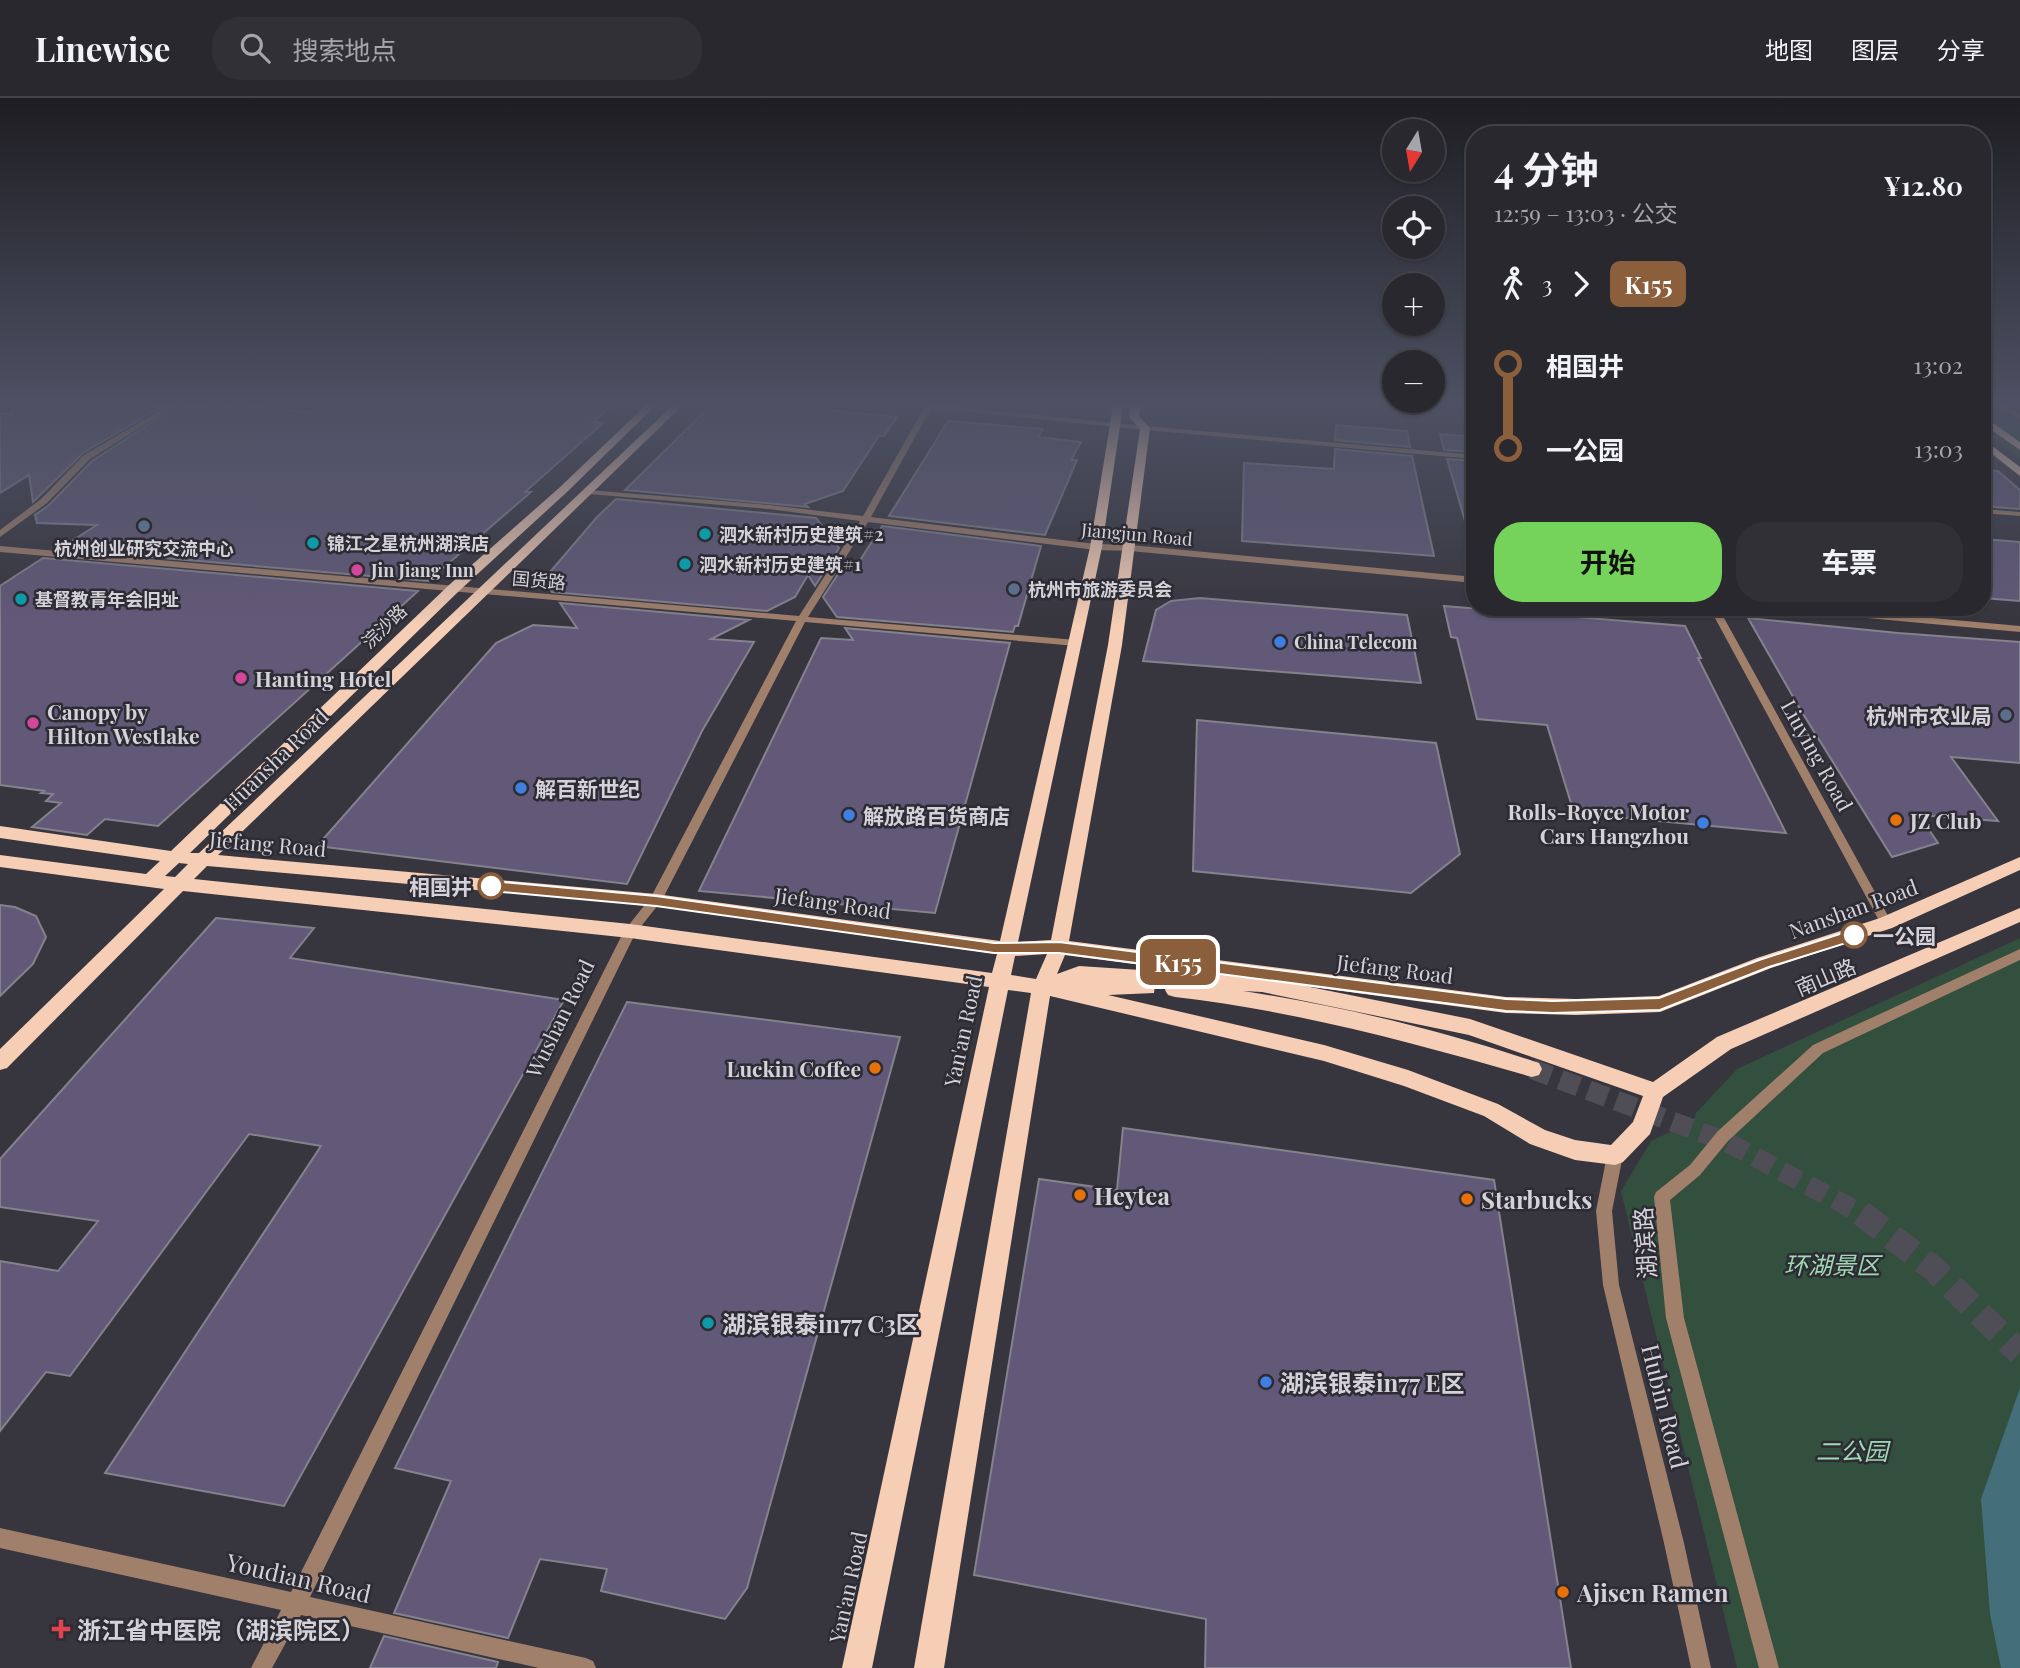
<!DOCTYPE html>
<html lang="zh">
<head>
<meta charset="utf-8">
<style>
	body { margin:0; font-family:"Playfair Display","Noto Sans SC",serif; background:#313036; color:#f1f3f6; height:100vh; display:flex; flex-direction:column; font-size:26px; white-space:nowrap }
	* { box-sizing:border-box; margin:0 }
	p { font-size:23px; color:#a5a6aa }
	.icon { flex:none; width:38px; height:38px; fill:none; stroke:currentColor; stroke-width:2; stroke-linecap:round; stroke-linejoin:round }
	.map { position:relative; flex:1; overflow:hidden }
	.sheet { position:absolute; left:1466px; top:28px; width:525px; height:490px; display:flex; flex-direction:column; background:#29282e; border-radius:28px; box-shadow:0 2px 5px #0004,0 0 0 2px #45444a }
	.sheet>* { flex:none }
	.badge { padding:0 14px; border-radius:10px; font-size:24px; line-height:46px }
	.needle { width:46px; rotate:191deg }
	.controls { position:absolute; left:1382px; top:21px; display:grid; gap:14px }
	.controls a { display:grid; place-items:center; width:63px; height:63px; border-radius:50%; background:#29282e; box-shadow:0 2px 5px #0004,0 0 0 2px #45444a; font-size:35px }
	.map>.badge { position:absolute; translate:-50% -50%; box-shadow:0 0 0 4px #fff }
	.legs { display:flex; align-items:center; gap:10px; height:77px; padding:0 28px; font-size:23px }
	.legs p { margin-inline-start:auto }
	.head { display:flex; align-items:center; justify-content:space-between; height:119px; padding:0 28px }
	h1 { font-size:38px; font-weight:700; line-height:52px }
	.button { display:flex; gap:14px; margin-top:auto; padding:14px 28px }
	.button a { flex:1; height:80px; border-radius:28px; background:#75d25a; color:#111; font-size:28px; font-weight:700; line-height:80px; text-align:center }
	.button a+a { background:#313036; color:#f1f3f6 }
	ul { padding:0 28px; list-style:none }
	li { display:flex; align-items:center; gap:24px; height:84px; font-size:26px }
	li i { display:grid; place-items:center; width:10px; height:100%; margin:0 9px; background:currentColor }
	li i::after { content:''; width:18px; height:18px; margin:-9px; border:5px solid; border-radius:50%; background:#29282e }
	li p { margin-inline-start:auto }
	li:first-child i { background:linear-gradient(#0000 50%,currentColor 0) }
	li:last-child i { background:linear-gradient(currentColor 50%,#0000 0) }
	header { display:flex; align-items:center; gap:42px; box-sizing:border-box; height:98px; padding:0 35px; background:#29282e; border-bottom:2px solid #45444a }
	header strong { font-size:33px }
	nav { display:flex; gap:38px; margin-inline-start:auto; font-size:24px }
	.search { width:490px; height:63px; background:#313036; display:flex; align-items:center; gap:18px; box-sizing:border-box; padding:0 24px; border-radius:28px; color:#a5a6aa; font-size:26px }
	.map>svg:first-child { display:block }
	.green { fill:#334f3d }
	.water { fill:#446e7a }
	.building { fill:#625978; stroke:#84828c; stroke-width:2 }
	.lines { fill:none; stroke-linecap:round; stroke-linejoin:round }
	.major-tunnel-far1 { stroke:#4f4d55; stroke-width:20; stroke-dasharray:20 10; stroke-linecap:butt }
	.major-tunnel { stroke:#4f4d55; stroke-width:26; stroke-dasharray:26 13; stroke-linecap:butt }
	.minor { fill:#a07f6b; fill-rule:evenodd }
	.major { fill:#f6ceb5; fill-rule:evenodd }
	.line-1 { fill:#8b5e3c; stroke:#fff; stroke-width:2 }
	.service-dot { fill:#5c6f8a; stroke:#2d2b33; stroke-width:2.5 }
	.culture-dot { fill:#0f9aa8; stroke:#2d2b33; stroke-width:2.5 }
	.hotel-dot { fill:#d1479c; stroke:#2d2b33; stroke-width:2.5 }
	.shop-dot { fill:#3f7fe0; stroke:#2d2b33; stroke-width:2.5 }
	.food-dot { fill:#e8710a; stroke:#2d2b33; stroke-width:2.5 }
	.stop-1-dot { fill:#fff; stroke:#8b5e3c; stroke-width:3.5 }
	.health-dot { fill:#e0444e; stroke:#2d2b33; stroke-width:2.5 }
	.labels { text-anchor:middle; dominant-baseline:central; stroke-width:5; stroke-linejoin:round; paint-order:stroke }
	.far-poi-label { font-size:18px; font-weight:bold; fill:#d4d2d8; stroke:#2d2b33; text-anchor:start }
	.far-street-label { font-size:18px; fill:#d4d2d8; stroke:#2d2b33 }
	.poi-label { font-size:21px; font-weight:bold; fill:#d4d2d8; stroke:#2d2b33; text-anchor:start }
	.street-label { font-size:21px; fill:#d4d2d8; stroke:#2d2b33 }
	.stop-label { font-size:21px; font-weight:bold; fill:#d4d2d8; stroke:#2d2b33; text-anchor:end }
	.near-poi-label { font-size:24px; font-weight:bold; fill:#d4d2d8; stroke:#2d2b33; text-anchor:start }
	.near-street-label { font-size:24px; fill:#d4d2d8; stroke:#2d2b33 }
	.near-park-label { font-size:24px; font-style:italic; fill:#9fd9b3; stroke:#2d2b33 }
</style>
</head>
<body>
<header>
<strong>Linewise</strong>
<div class="search"><svg class="icon" aria-label="search" viewBox="0 0 24 24"><circle cx="10" cy="10" r="6"/><path d="M15 15l6 6"/></svg>搜索地点</div>
<nav><a>地图</a><a>图层</a><a>分享</a></nav>
</header>
<div class="map">
<svg width="2020" height="1570" viewBox="0 0 2020 1570">
	<rect width="100%" height="100%" fill="#37353e"/>
	<path class="green" d="M1983 308H2020V361L1983 332Z
		M2020 840V1570H1737L1621 1093 1651 1043 1693 1023 1696 1015 1737 971Z"/>
	<path class="water" d="M2020 1290V1570H2001L1990 1516 1981 1401Z"/>
	<path class="building" d="M12 308H163L83 355 33 404 29 377 0 395V316H12Z
		M177 308 224 311 230 308H242L317 315V308H612L593 324 603 325 525 394H531L428 483 59 451 97 427 37 425 35 417 49 407 92 363Z
		M710 308H829L826 312 897 319 884 338H879L843 393 805 406 808 409 625 392Z
		M948 323 1043 331 1038 339 1081 344 1071 362H1077L1045 437 889 418Z
		M1336 327 1407 333 1410 349 1335 342Z
		M1440 336 1475 339V354L1444 352Z
		M1335 351 1412 358 1434 458 1242 443 1244 365 1334 371Z
		M1447 361 1475 363V437H1469Z
		M1983 372 1998 373 2020 392V411L1994 409 1983 398Z
		M616 401 816 420 839 450 815 488 808 477 795 499 767 513 552 494 544 481 597 419Z
		M882 428 1041 448 1018 528H1015L1013 534 837 519 823 499 848 461 855 470Z
		M1983 441 2020 444V503L1983 500Z
		M43 460 418 493 158 728 105 721 87 737 32 729 61 705 46 703 53 696 41 695 44 693 0 687V488Z
		M1200 500 1407 517 1421 585 1143 563 1156 512 1171 503Z
		M560 505 749 522 711 541 754 544 702 633 627 786 317 748 496 545 533 527 577 530Z
		M1444 508 1685 528 1701 560H1698L1786 735 1574 715 1547 627 1477 621 1457 540 1451 539Z
		M1748 520 1898 535 2020 544V665L1951 659 1998 723 1919 717 1938 745 1892 759 1800 611Z
		M845 530 1010 545 935 815 699 793 821 540 853 542Z
		M1197 622 1436 645 1460 756 1411 795 1193 773Z
		M0 807 15 809 36 818 46 839 33 866 0 898Z
		M216 820 314 830 290 860 564 902 284 1408 105 1375 321 1048 249 1036 70 1278 46 1274 0 1333V1163L58 1173 98 1123 0 1109V1061Z
		M627 904 900 939 747 1490 725 1521 601 1493 607 1471 540 1461 508 1540 394 1515 451 1383 395 1370Z
		M1123 1030 1494 1082 1571 1570H1205L1206 1521 974 1477 1039 1081 1117 1092Z
		M384 1538 498 1564 496 1570H370Z"/>
	<g class="lines">
		<path class="major-tunnel-far1" d="M1532 971 1727 1044 1864 1117"/>
		<path class="major-tunnel" d="M1861 1115 1934 1171 2020 1255"/>
		<path class="minor" d="M168 308H175L90 361 47 405 0 439V432L41 401 84 357Z
			M925 308H951L1145 328 1475 357V361L1145 332 931 310 871 419 1096 446 1130 447 1475 479V485L1130 453 1096 452 868 424 808 519 1076 542 1081 545 1076 548 805 524 662 802 635 836 310 1499 586 1560 593 1563 596 1570H539L301 1517 272 1570H251L281 1512 0 1450V1430L291 1494 624 833 651 799 796 523 0 454V448L799 518 860 423 769 411 588 396 584 394 588 392 769 407 863 418Z
			M2001 308H2008L2020 316V321Z
			M1983 411 2020 414V418L1983 415Z
			M1709 509H1718L1892 825 1890 828H1882Z
			M1775 509H1812L2020 528V534L1779 512Z
			M2020 851V862L1823 955 1728 1043 1700 1077 1670 1102 1684 1220 1779 1570H1759L1666 1220 1654 1099 1656 1094 1690 1067 1718 1033 1813 947Z
			M1615 1050 1620 1052 1623 1057 1612 1113 1619 1187 1684 1445 1711 1570H1691L1664 1445 1603 1187 1596 1113 1607 1057 1610 1052Z"/>
		<path class="major" d="M645 308H655L567 394 459 493 190 755H199L672 308H682L218 757 656 796 1000 843 1090 449 1113 308H1123L1102 449 1018 844 1051 842 1108 547 1140 331 1129 319 1131 308H1141L1139 318 1150 330 1122 547 1069 843 1506 899 1576 901 1659 898 1757 860 1880 820 2020 759V772L1892 830 1771 870 1660 914 1576 917 1506 915 1305 888 1470 921 1653 984 1717 939 2020 810V824L1731 951 1663 999 1650 1036 1623 1064 1615 1067 1575 1062 1530 1046 1484 1018 1404 988 1324 963 1050 898 944 1570H914L1031 895 1008 892 872 1570H842L989 889 630 840 183 793 7 970 0 972V951L164 791 0 769V757L146 776 160 763 0 740V728L171 753 449 487 559 390ZM179 765 188 766 175 779 165 778ZM207 768 656 808 997 856 992 875 630 826 194 781ZM1047 856 1036 881 1011 877 1015 858ZM1065 857 1218 877 1079 868 1057 876ZM1155 887 1167 888 1165 892 1168 897 1175 899C1297 913 1414 945 1532 979L1539 977 1542 971 1539 965C1444 933 1342 908 1243 893L1262 894 1469 937 1643 998 1633 1024 1611 1047 1575 1042 1545 1032 1498 1006 1408 972 1324 947 1108 897 1154 895Z
			M1983 318 2020 344V352L1983 326Z
			M1983 341 2020 369V378L1983 349Z"/>
	</g>
	<linearGradient id="sky" x2="0" y2="1"><stop stop-color="#1e1d22"/><stop offset="0.58" stop-color="#4d5163"/><stop offset="1" stop-color="#4d5163" stop-opacity="0"/></linearGradient>
	<rect width="2020" height="528" fill="url(#sky)"/>
	<path class="line-1" d="M491 783 656 798 994 845 1059 844 1506 901 1553 903 1659 900 1759 862 1849 833H1859L1861 837 1859 841 1769 869 1660 912 1553 915 1506 913 1059 855H994L656 808 491 793 485 788Z"/>
	<g class="service-dot">
		<circle cx="144" cy="428" r="7"/>
		<circle cx="1014" cy="491" r="7"/>
		<circle cx="2006" cy="617" r="7"/>
	</g>
	<g class="culture-dot">
		<circle cx="705" cy="436" r="7"/>
		<circle cx="313" cy="445" r="7"/>
		<circle cx="685" cy="466" r="7"/>
		<circle cx="21" cy="501" r="7"/>
		<circle cx="708" cy="1225" r="7"/>
	</g>
	<g class="hotel-dot">
		<circle cx="357" cy="472" r="7"/>
		<circle cx="241" cy="580" r="7"/>
		<circle cx="33" cy="625" r="7"/>
	</g>
	<g class="shop-dot">
		<circle cx="1280" cy="544" r="7"/>
		<circle cx="521" cy="690" r="7"/>
		<circle cx="849" cy="717" r="7"/>
		<circle cx="1703" cy="725" r="7"/>
		<circle cx="1266" cy="1284" r="7"/>
	</g>
	<g class="food-dot">
		<circle cx="1896" cy="722" r="7"/>
		<circle cx="875" cy="970" r="7"/>
		<circle cx="1080" cy="1097" r="7"/>
		<circle cx="1467" cy="1101" r="7"/>
		<circle cx="1563" cy="1494" r="7"/>
	</g>
	<g class="stop-1-dot">
		<circle cx="491" cy="788" r="12"/>
		<circle cx="1854" cy="837" r="12"/>
	</g>
	<path class="health-dot" d="M57.5 1520.5h7v7h7v7h-7v7h-7v-7h-7v-7h7z"/>
	<g class="labels">
		<g class="far-poi-label">
			<text x="719" y="436">泗水新村历史建筑#2</text>
			<text x="327" y="445">锦江之星杭州湖滨店</text>
			<text x="144" y="450" text-anchor="middle">杭州创业研究交流中心</text>
			<text x="699" y="466">泗水新村历史建筑#1</text>
			<text x="371" y="472">Jin Jiang Inn</text>
			<text x="1028" y="491">杭州市旅游委员会</text>
			<text x="35" y="501">基督教青年会旧址</text>
			<text x="1294" y="544">China Telecom</text>
		</g>
		<g class="far-street-label">
			<text transform="translate(1137 436) rotate(5)">Jiangjun Road</text>
			<text transform="translate(539 482) rotate(5)">国货路</text>
			<text transform="translate(384 528) rotate(-44)">浣沙路</text>
		</g>
		<g class="poi-label">
			<text x="255" y="580">Hanting Hotel</text>
			<text x="47" y="613">Canopy by<tspan x="47" dy="24">Hilton Westlake</tspan></text>
			<text x="1992" y="617" text-anchor="end">杭州市农业局</text>
			<text x="535" y="690">解百新世纪</text>
			<text x="1689" y="713" text-anchor="end">Rolls-Royce Motor<tspan x="1689" dy="24">Cars Hangzhou</tspan></text>
			<text x="863" y="717">解放路百货商店</text>
			<text x="1910" y="722">JZ Club</text>
			<text x="861" y="970" text-anchor="end">Luckin Coffee</text>
		</g>
		<g class="street-label">
			<text transform="translate(1818 657) rotate(61)">Liuying Road</text>
			<text transform="translate(275 661) rotate(-44)">Huansha Road</text>
			<text transform="translate(268 745) rotate(5)">Jiefang Road</text>
			<text transform="translate(833 804) rotate(8)">Jiefang Road</text>
			<text transform="translate(1853 810) rotate(-20)">Nanshan Road</text>
			<text transform="translate(1395 870) rotate(7)">Jiefang Road</text>
			<text transform="translate(1825 878) rotate(-23)">南山路</text>
			<text transform="translate(559 920) rotate(-64)">Wushan Road</text>
			<text transform="translate(962 933) rotate(-78)">Yan'an Road</text>
			<text transform="translate(847 1489) rotate(-78)">Yan'an Road</text>
		</g>
		<g class="stop-label">
			<text x="472" y="788">相国井</text>
			<text x="1873" y="837" text-anchor="start">一公园</text>
		</g>
		<g class="near-poi-label">
			<text x="1094" y="1097">Heytea</text>
			<text x="1481" y="1101">Starbucks</text>
			<text x="722" y="1225">湖滨银泰in77 C3区</text>
			<text x="1280" y="1284">湖滨银泰in77 E区</text>
			<text x="1577" y="1494">Ajisen Ramen</text>
			<text x="77" y="1531">浙江省中医院（湖滨院区）</text>
		</g>
		<g class="near-street-label">
			<text transform="translate(1644 1145) rotate(-94)">湖滨路</text>
			<text transform="translate(1666 1308) rotate(76)">Hubin Road</text>
			<text transform="translate(299 1479) rotate(13)">Youdian Road</text>
		</g>
		<g class="near-park-label">
			<text x="1832" y="1166">环湖景区</text>
			<text x="1852" y="1352">二公园</text>
		</g>
	</g>
</svg>
<div class="controls">
<a><svg class="needle" viewBox="-14 -14 28 28"><path d="M0-13l5 13h-10z" fill="#e53935"/><path d="M0 13l5-13h-10z" fill="#a5a6aa"/></svg></a>
<a><svg class="icon" aria-label="locate" viewBox="0 0 24 24"><circle cx="12" cy="12" r="6"/><path d="M12 2v4M12 18v4M2 12h4M18 12h4"/></svg></a>
<a>+</a>
<a>−</a>
</div>
<b class="badge" style="left:1178px;top:864px;background:#8b5e3c;color:#fff">K155</b>
<section class="sheet">
<div class="head"><div><h1>4 分钟</h1><p>12:59 – 13:03 · 公交</p></div><b>¥12.80</b></div>
<div class="legs"><svg class="icon" aria-label="walk" viewBox="0 0 24 24"><circle cx="13" cy="4" r="2"/><path d="M13 8l-2 6 4 7M11 14l-3 7M7 12l3-4h3l4 4"/></svg>3<svg class="icon" aria-label="forward" viewBox="0 0 24 24"><path d="M9 5l7 7-7 7"/></svg><b class="badge" style="background:#8b5e3c;color:#fff">K155</b></div>
<ul>
<li><i style="color:#8b5e3c"></i><b>相国井</b><p>13:02</p></li>
<li><i style="color:#8b5e3c"></i><b>一公园</b><p>13:03</p></li>
</ul>
<div class="button"><a>开始</a><a>车票</a></div>
</section>
</div>
</body>
</html>
